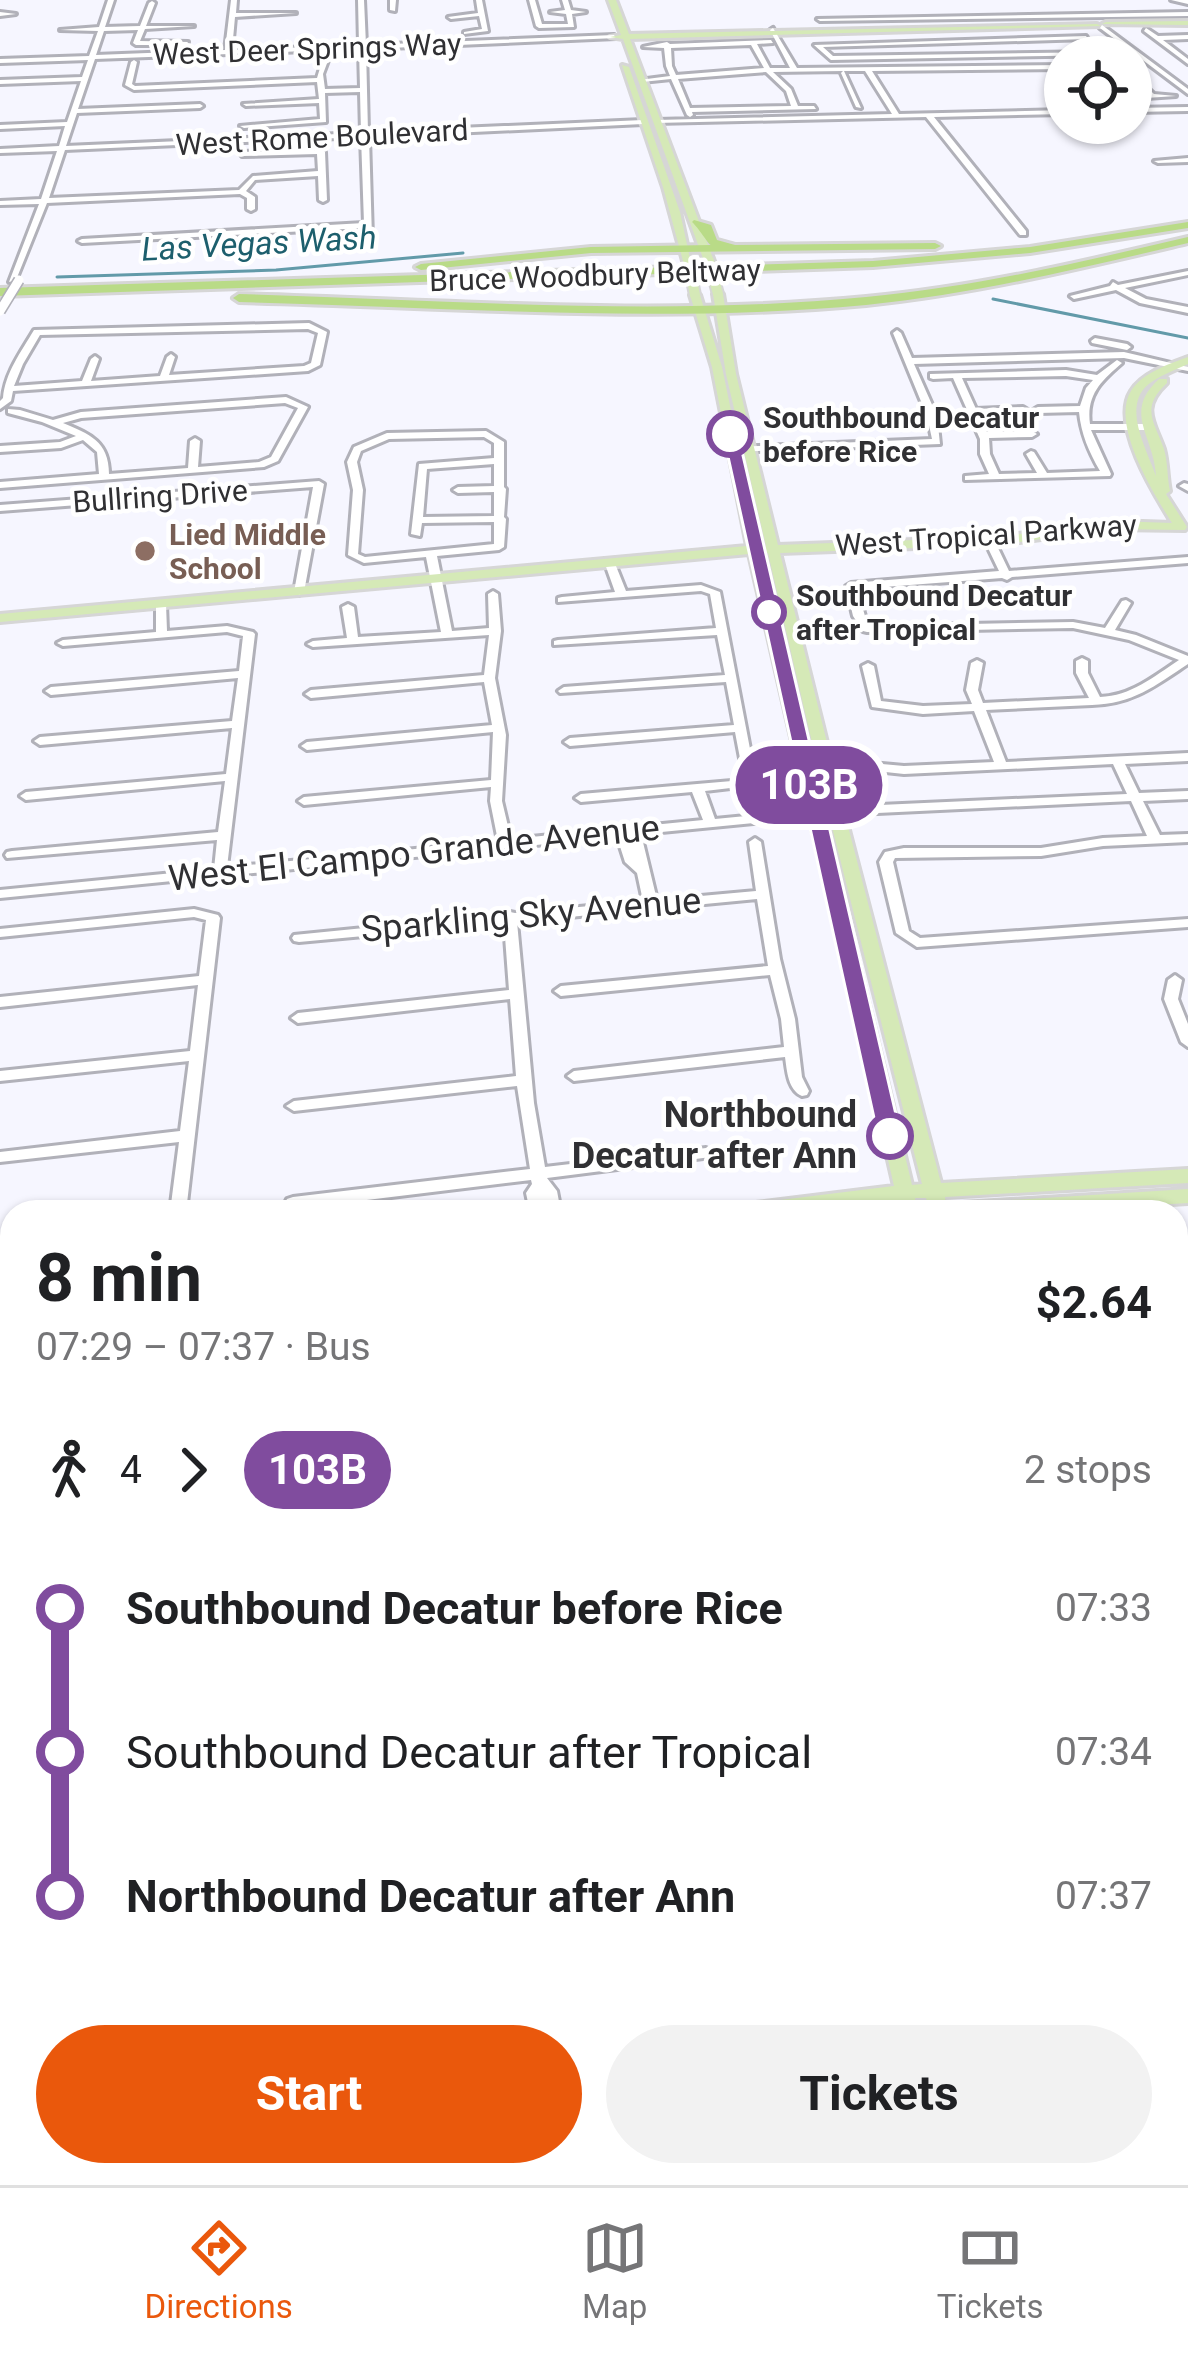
<!DOCTYPE html>
<html lang="en">
<head>
<meta charset="utf-8">
<style>
	body { margin:0; font-family:Roboto,sans-serif; background:#f2f2f2; color:#202124; height:100vh; display:flex; flex-direction:column; font-size:45px; white-space:nowrap }
	* { box-sizing:border-box; margin:0 }
	p { font-size:39px; color:#757577 }
	.icon { flex:none; width:66px; height:66px; fill:none; stroke:currentColor; stroke-width:2; stroke-linecap:round; stroke-linejoin:round }
	.map { position:relative; flex:1; overflow:hidden }
	.drawer { position:absolute; left:0px; top:1200px; width:1188px; height:987px; display:flex; flex-direction:column; background:#fff; border-radius:36px 36px 0 0; box-shadow:0 3px 9px #0004 }
	.drawer>* { flex:none }
	.badge { padding:0 24px; border-radius:39px; font-size:42px; line-height:78px }
	.controls { position:absolute; left:1044px; top:36px; display:grid; gap:24px }
	.controls a { display:grid; place-items:center; width:108px; height:108px; border-radius:50%; background:#fff; box-shadow:0 3px 9px #0004; font-size:60px }
	.map>.badge { position:absolute; translate:-50% -50%; box-shadow:0 0 0 6px #fff }
	.legs { display:flex; align-items:center; gap:18px; height:132px; padding:0 36px; font-size:39px }
	.legs p { margin-inline-start:auto }
	.overview { display:flex; align-items:center; justify-content:space-between; height:204px; padding:0 36px }
	h1 { font-size:66px; font-weight:700; line-height:90px }
	.cta { display:flex; gap:24px; margin-top:auto; padding:24px 36px }
	.cta a { flex:1; height:138px; border-radius:72px; background:#ea580c; color:#fff; font-size:48px; font-weight:700; line-height:138px; text-align:center }
	.cta a+a { background:#f2f2f2; color:#202124 }
	ul { padding:0 36px; list-style:none }
	li { display:flex; align-items:center; gap:42px; height:144px; font-size:45px }
	li i { display:grid; place-items:center; width:18px; height:100%; margin:0 15px; background:currentColor }
	li i::after { content:''; width:30px; height:30px; margin:-15px; border:9px solid; border-radius:50%; background:#fff }
	li p { margin-inline-start:auto }
	li:first-child i { background:linear-gradient(#0000 50%,currentColor 0) }
	li:last-child i { background:linear-gradient(currentColor 50%,#0000 0) }
	.tab-bar { display:flex; justify-content:space-around; align-items:center; height:168px; border-top:3px solid #e0e0e0; background:#fff; font-size:33px; color:#757577 }
	.tab-bar a { display:grid; justify-items:center; gap:6px }
	.tab-bar .current { color:#ea580c }
	.map>svg:first-child { display:block }
	.green { fill:#b3d6b4 }
	.lines { fill:none; stroke-linecap:round; stroke-linejoin:round }
	.stream { stroke:#629aa9; stroke-width:3 }
	.minor-casing { stroke:#b1b1b9; stroke-width:6 }
	.major-casing { stroke:#d6d6d6; stroke-width:6 }
	.highway-casing { stroke:#d6d6d6; stroke-width:6 }
	.minor { fill:#fff; fill-rule:evenodd }
	.major { fill:#d5e9b7; fill-rule:evenodd }
	.highway { fill:#b9db87; fill-rule:evenodd }
	.minor-bridge-casing { stroke:#b1b1b9; stroke-width:12; stroke-linecap:butt }
	.major-bridge-casing { stroke:#d6d6d6; stroke-width:14; stroke-linecap:butt }
	.minor-bridge { stroke:#fff; stroke-width:9 }
	.major-bridge { stroke:#d5e9b7; stroke-width:10 }
	.line-1 { fill:#804c9e; stroke:#fff; stroke-width:3 }
	.stop-1-dot { fill:#fff; stroke:#804c9e; stroke-width:6 }
	.education-dot { fill:#8d6e63; stroke:#fff; stroke-width:4.5 }
	.labels { text-anchor:middle; dominant-baseline:central; stroke-width:9; stroke-linejoin:round; paint-order:stroke }
	.far-street-label { font-size:30px; fill:#303033; stroke:#fff }
	.far-stop-label { font-size:30px; font-weight:bold; fill:#303033; stroke:#fff; text-anchor:start }
	.far-education-label { font-size:30px; font-weight:bold; fill:#785e54; stroke:#fff; text-anchor:start }
	.far-water-label { font-size:33px; font-style:italic; fill:#1d5f6d; stroke:#fff }
	.street-label { font-size:36px; fill:#303033; stroke:#fff }
	.stop-label { font-size:36px; font-weight:bold; fill:#303033; stroke:#fff; text-anchor:end }
</style>
</head>
<body>
<div class="map">
<svg width="1188" height="2185" viewBox="0 0 1188 2185">
	<rect width="100%" height="100%" fill="#f6f6ff"/>
	<path class="green" d="M0 1747 12 1751V2143L0 2141Z
		M116 2175H731L730 2185H143Z"/>
	<g class="lines">
		<path class="stream" d="M57 277 276 270 463 253
			M993 299 1188 338"/>
		<defs>
			<path id="minor" d="M108 0H114L105 27 140 26 149 3 152 1 155 3 146 26H194L145 29 140 41 188 42 186 45H136L133 43 138 30 104 31 96 55 225 50 231 0H237L236 13H296L235 17 232 50 359 45 358 0H364L366 45 614 35 616 38 366 49 368 132 643 120 647 122 643 124 369 137 372 238 368 240 364 238V228L82 243 78 241 82 239 364 223 361 137 65 150 49 198 239 190 253 176 318 171 317 154 242 156 239 152 321 150 325 152 327 200 323 202 319 200 318 176 255 180 246 191 255 197V209L251 211 247 209V198L240 194 47 203 16 280 9 282 39 204 0 205V201L41 199 57 151 0 153V149L59 146 65 126 0 129V125L67 122 81 81 0 84V80L82 77 88 60 0 63V59L89 56 98 31 60 30 99 27ZM359 49 360 88 325 89 323 74 329 58 326 56 323 58 317 78 135 86 132 84 137 62 134 60 131 62 125 85 134 90 317 82 319 99 243 104 246 106 319 103 320 119 240 126 244 128 326 122 325 93 360 92 361 133 66 146 77 113 200 108 203 106 200 104 78 109 95 59Z
				M390 0H396L395 11 390 10Z
				M476 0H482L488 31 464 34V32L482 29 479 16 451 19 448 17 478 13Z
				M529 0H535L542 24H568L566 14 550 12 565 10 562 0H568L571 10 586 12 572 14 574 27 539 28 536 26Z
				M1171 0H1188V4Z
				M0 12 16 14 0 16Z
				M1188 12V16L820 21 817 19Z
				M1102 25 1188 89V94L1100 28Z
				M773 28 797 68 1065 65V69L872 71 899 114 1065 110V114L934 117 1026 231V235H1020L926 117 655 123 657 120 892 114 865 71H844L861 108 856 107 841 73 843 71 773 72 791 89 798 106H814L816 109 692 112 693 115 690 117 687 115 671 79 642 82 639 80 670 76 666 66 664 48 643 47 667 42 670 44 771 40 773 43 757 44 770 68H790L770 30ZM751 45 764 68 676 75 672 66 671 48ZM766 72 786 91 791 106 690 108 678 79Z
				M1146 28 1158 36 1188 35V39L1163 40 1188 59V64L1144 31Z
				M1086 36 1088 39 823 47 833 56 1102 52 1104 55 831 60 814 45Z
				M1131 72 1154 94 1176 96 1131 99V95H1147L1131 78Z
				M1188 107V111L1131 112V108Z
				M1188 158V162L1158 163 1154 161Z
				M1188 271V275L1125 288 1146 299 1188 307V313L1140 303 1116 290 1074 299 1070 296 1110 286 1113 282 1118 285Z
				M309 323 327 332 320 365 308 371 13 391 11 401 0 409V401L3 398C5 373 21 352 34 330ZM308 329 318 333 311 363 304 366 169 375 175 357 171 354 167 357 160 376 91 381 99 359 95 356 91 359 82 381 14 386 23 364 40 335Z
				M897 330 901 333 912 358 1124 352 1188 367V371L1124 358 914 364 937 416 940 444 732 452 730 450 735 447 932 439 927 416 893 333Z
				M1095 338 1127 344 1131 347 1127 350 1092 343 1091 341Z
				M1117 360 1122 363C1101 381 1086 395 1090 424H1146L1151 427 1146 430H1091L1111 474 1110 476 965 480V476L989 474 980 454V439L953 378 933 379 930 378V374L1066 370 1097 375ZM1066 376 1093 380 1086 388 1080 406 1038 407 1033 410 1038 413 1079 412C1081 434 1089 452 1100 471L1047 473 1034 452 1031 451 1026 454 1037 473 999 474 990 454 989 438 1032 437 1037 434 1032 431 987 432 979 415 1023 413 1028 410 1023 407 976 409 962 378Z
				M286 397 308 407 278 461 264 467 0 488V482L99 474 97 452 83 440 61 448 0 452V446L60 442 76 436 42 422 8 413V409L20 410 53 420 81 412ZM285 403 298 408 271 457 259 462 198 467 200 441 195 438 190 441 188 468 109 474C109 441 89 434 63 423L81 418Z
				M486 431 504 442V487L506 489 504 517 506 519 504 547 499 550 437 556 452 631 489 628 488 594 493 591 498 594 501 631 495 678 506 735 502 801 511 839 703 820 692 792 581 802 575 798 581 794 732 781 743 774 735 732 570 746 564 742 570 738 734 725 726 682 560 693 558 691 564 687 725 675 717 635 554 645V641L558 640 716 628 710 594 701 591 558 602V598L562 597 615 592 604 561 605 559 614 561 626 591 701 585 720 592 755 775 739 787 705 791 715 819 836 807 1127 794 1113 764 904 774 867 770 865 767 871 763 904 766 994 762 974 711 923 714 872 707 862 666 868 663 874 666 881 701 923 706 972 704 966 690 971 663 977 660 983 663 978 690 983 703 1089 698 1076 673V661L1082 658 1088 661V673L1100 697C1131 696 1153 677 1179 660L1129 640 1073 628 867 632 863 631 853 616 846 586 851 583 999 571 988 548 993 545 998 548 1009 571 1188 557V563L1012 577 1007 580 1002 578 857 589 865 616 870 626 1073 622 1105 628 1122 601 1126 600 1131 603 1115 630 1136 635 1188 656V664C1155 686 1132 704 1092 705L986 710 1006 762 1188 753V761L1125 764 1139 793 1188 791V799L1143 801 1160 835 1188 834V842L1103 846 1041 856 895 858 893 862 909 931 920 938 1188 919V927L917 947 896 933 879 862 885 852 904 848H1041L1103 838 1147 836 1131 801 836 815 641 834 657 900 756 891 749 842 755 838 761 842 780 959 795 1019 802 1077 809 1091 807 1095 802 1096C788 1090 787 1071 785 1057L574 1081 567 1076 574 1071 784 1047 781 1019 770 975 561 996 554 991 561 986 768 966 757 899 517 922 534 1103 545 1167 706 1148 714 1153 711 1157 547 1178 557 1191 561 1212H530L526 1193 532 1184 531 1180 293 1209 287 1207 285 1203 287 1199 293 1197 530 1169 517 1086 294 1111 286 1106 294 1101 516 1076 510 999 298 1023 291 1018 298 1013 509 990 504 923 299 942 294 941 292 938 294 935 504 914 510 912 515 913 643 901 637 873 625 862 617 837 0 898V890L214 869 217 840 7 858 5 855 7 852 12 851 218 832 225 781 26 800 20 796 26 792 226 774 232 728 40 745 34 741 40 737 232 721 238 678 51 695 45 691 51 687 239 671 243 636 227 632 63 646 57 643 63 640 156 632V604L161 601 166 604 167 631 227 626 253 632 255 634 227 867 498 841 490 801 491 787 304 805 298 801 304 797 491 780 493 732 307 750 301 746 307 742 492 725 484 682 311 698 305 694 311 690 484 675 489 635 313 647 307 644 313 641 347 638 342 607 348 604 354 607 358 637 441 632 426 557 364 563 348 555 353 490 347 462 354 447 387 433ZM484 437 494 443V458L419 464 411 534 420 536 422 523 494 522V544L365 557 358 554 363 490 357 462 361 451 389 439ZM494 464V486L458 487 453 490 458 493 494 492V516L423 517 427 469Z
				M319 481 324 484 304 592 299 595 294 592 313 487 0 511V505Z
				M1184 483 1188 484V491L1179 486Z
				M194 909 218 915 220 918 186 1212H170L179 1142 0 1162V1152L180 1131 189 1061 0 1081V1071L190 1051 198 985 0 1007V997L199 976 206 920 194 917 0 937V929Z
				M1175 975 1182 980 1178 999 1188 1024V1047L1181 1042 1164 999 1168 980Z
				M12 1237V1249L0 1251V1239Z
				M0 1381H12V1395H0Z
				M0 1453 12 1455V1469L0 1467Z
				M1176 1508 1183 1511 1188 1524V1567H1176V1551H1179L1176 1542Z
				M12 1532V1621L7 1634 0 1637 3 1540 5 1534Z
				M0 1651 12 1656V1674L0 1669Z
				M1188 1712V1730L1176 1731V1713Z
				M1188 1838V1858L1176 1859V1839Z
				M1188 2007V2029L1176 2030V2008Z
				M749 2175H773L771 2185H747Z"/>
			<path id="major" d="M608 0H616L629 34 1097 24 1101 26 630 39 714 261 709 264 704 261 623 39 610 37 621 35Z
				M1188 21V25L1102 24 1106 22Z
				M622 65 629 67 680 212 691 263 683 261 663 187Z
				M718 291 723 294 736 374 778 545 997 537 1113 521 1172 523C1154 494 1110 424 1131 391 1142 373 1169 364 1188 357V364C1177 369 1164 374 1153 381 1119 402 1146 447 1156 476 1154 435 1122 413 1159 379H1167V383C1140 408 1154 421 1164 449 1168 463 1167 477 1170 491L1166 494 1187 527 1185 530 1113 529 997 545 780 553 844 811 941 1183 1188 1169V1183L945 1197 946 1204 1188 1189V1203L1037 1212H899L897 1200 796 1212H729L732 1207 739 1205 894 1186 749 554 0 622V614L747 546 712 367 690 295 695 292 700 295 722 367 759 546H766L726 374 713 294ZM761 553H768L828 811 922 1184 912 1185ZM915 1198H926L928 1205 917 1206Z
				M12 1293V1309L0 1310V1294Z
				M12 1312V1328L0 1329V1313Z
				M1176 2167 1181 2185H1153L1151 2175H1176Z"/>
			<path id="highway" d="M694 220 711 225 717 240 735 245 935 243 941 246 935 249 591 253 421 270 415 267 421 264 591 247 711 245C708 244 698 227 692 222Z
				M1188 222V228L1030 253 873 267 0 296V288L873 261 1030 247Z
				M1188 237V243C1082 268 975 294 866 305 658 324 448 307 239 302L233 298 239 294C448 300 658 317 866 297 975 287 1082 262 1188 237Z"/>
		</defs>
		<use href="#minor" class="minor-casing"/>
		<use href="#major" class="major-casing"/>
		<use href="#highway" class="highway-casing"/>
		<use href="#minor" class="minor"/>
		<use href="#major" class="major"/>
		<use href="#highway" class="highway"/>
		<defs>
			<path id="minor-bridge" d="M0 311 19 280"/>
			<path id="major-bridge" d="M688 261 695 295
				M709 261 718 294"/>
		</defs>
		<use href="#minor-bridge" class="minor-bridge-casing"/>
		<use href="#major-bridge" class="major-bridge-casing"/>
		<use href="#minor-bridge" class="minor-bridge"/>
		<use href="#major-bridge" class="major-bridge"/>
	</g>
	<path class="line-1" d="M730 430 738 434 901 1136 890 1145 878 1136 723 434Z"/>
	<g class="stop-1-dot">
		<circle cx="730" cy="434" r="21"/>
		<circle cx="769" cy="612" r="15"/>
		<circle cx="890" cy="1136" r="21"/>
	</g>
	<circle class="education-dot" cx="145" cy="551" r="12"/>
	<g class="labels">
		<g class="far-street-label">
			<text transform="translate(307 49) rotate(-2)">West Deer Springs Way</text>
			<text transform="translate(322 137) rotate(-3)">West Rome Boulevard</text>
			<text transform="translate(595 275) rotate(-2)">Bruce Woodbury Beltway</text>
			<text transform="translate(160 496) rotate(-4)">Bullring Drive</text>
			<text transform="translate(986 535) rotate(-4)">West Tropical Parkway</text>
		</g>
		<g class="far-stop-label">
			<text x="763" y="417">Southbound Decatur<tspan x="763" dy="34">before Rice</tspan></text>
			<text x="796" y="595">Southbound Decatur<tspan x="796" dy="34">after Tropical</tspan></text>
		</g>
		<g class="far-education-label">
			<text x="169" y="534">Lied Middle<tspan x="169" dy="34">School</tspan></text>
		</g>
		<g class="far-water-label">
			<text transform="translate(259 243) rotate(-3)">Las Vegas Wash</text>
		</g>
		<g class="street-label">
			<text transform="translate(414 853) rotate(-6)">West El Campo Grande Avenue</text>
			<text transform="translate(531 915) rotate(-5)">Sparkling Sky Avenue</text>
		</g>
		<g class="stop-label">
			<text x="857" y="1115">Northbound<tspan x="857" dy="41">Decatur after Ann</tspan></text>
		</g>
	</g>
</svg>
<div class="controls">
<a><svg class="icon" aria-label="locate" viewBox="0 0 24 24"><circle cx="12" cy="12" r="6"/><path d="M12 2v4M12 18v4M2 12h4M18 12h4"/></svg></a>
</div>
<b class="badge" style="left:809px;top:785px;background:#804c9e;color:#fff">103B</b>
<section class="drawer">
<div class="overview"><div><h1>8 min</h1><p>07:29 – 07:37 · Bus</p></div><b>$2.64</b></div>
<div class="legs"><svg class="icon" aria-label="walk" viewBox="0 0 24 24"><circle cx="13" cy="4" r="2"/><path d="M13 8l-2 6 4 7M11 14l-3 7M7 12l3-4h3l4 4"/></svg>4<svg class="icon" aria-label="forward" viewBox="0 0 24 24"><path d="M9 5l7 7-7 7"/></svg><b class="badge" style="background:#804c9e;color:#fff">103B</b><p>2 stops</p></div>
<ul>
<li><i style="color:#804c9e"></i><b>Southbound Decatur before Rice</b><p>07:33</p></li>
<li><i style="color:#804c9e"></i><span>Southbound Decatur after Tropical</span><p>07:34</p></li>
<li><i style="color:#804c9e"></i><b>Northbound Decatur after Ann</b><p>07:37</p></li>
</ul>
<div class="cta"><a>Start</a><a>Tickets</a></div>
</section>
</div>
<nav class="tab-bar">
<a class="current"><svg class="icon" aria-label="directions" viewBox="0 0 24 24"><path d="M12 3l9 9-9 9-9-9zM9 14v-3h6M13 9l2 2-2 2"/></svg>Directions</a>
<a><svg class="icon" aria-label="map" viewBox="0 0 24 24"><path d="M3 6l6-2 6 2 6-2v14l-6 2-6-2-6 2zM9 4v14M15 6v14"/></svg>Map</a>
<a><svg class="icon" aria-label="tickets" viewBox="0 0 24 24"><path d="M3 7h18v10H3zM15 7v10"/></svg>Tickets</a>
</nav>
</body>
</html>
